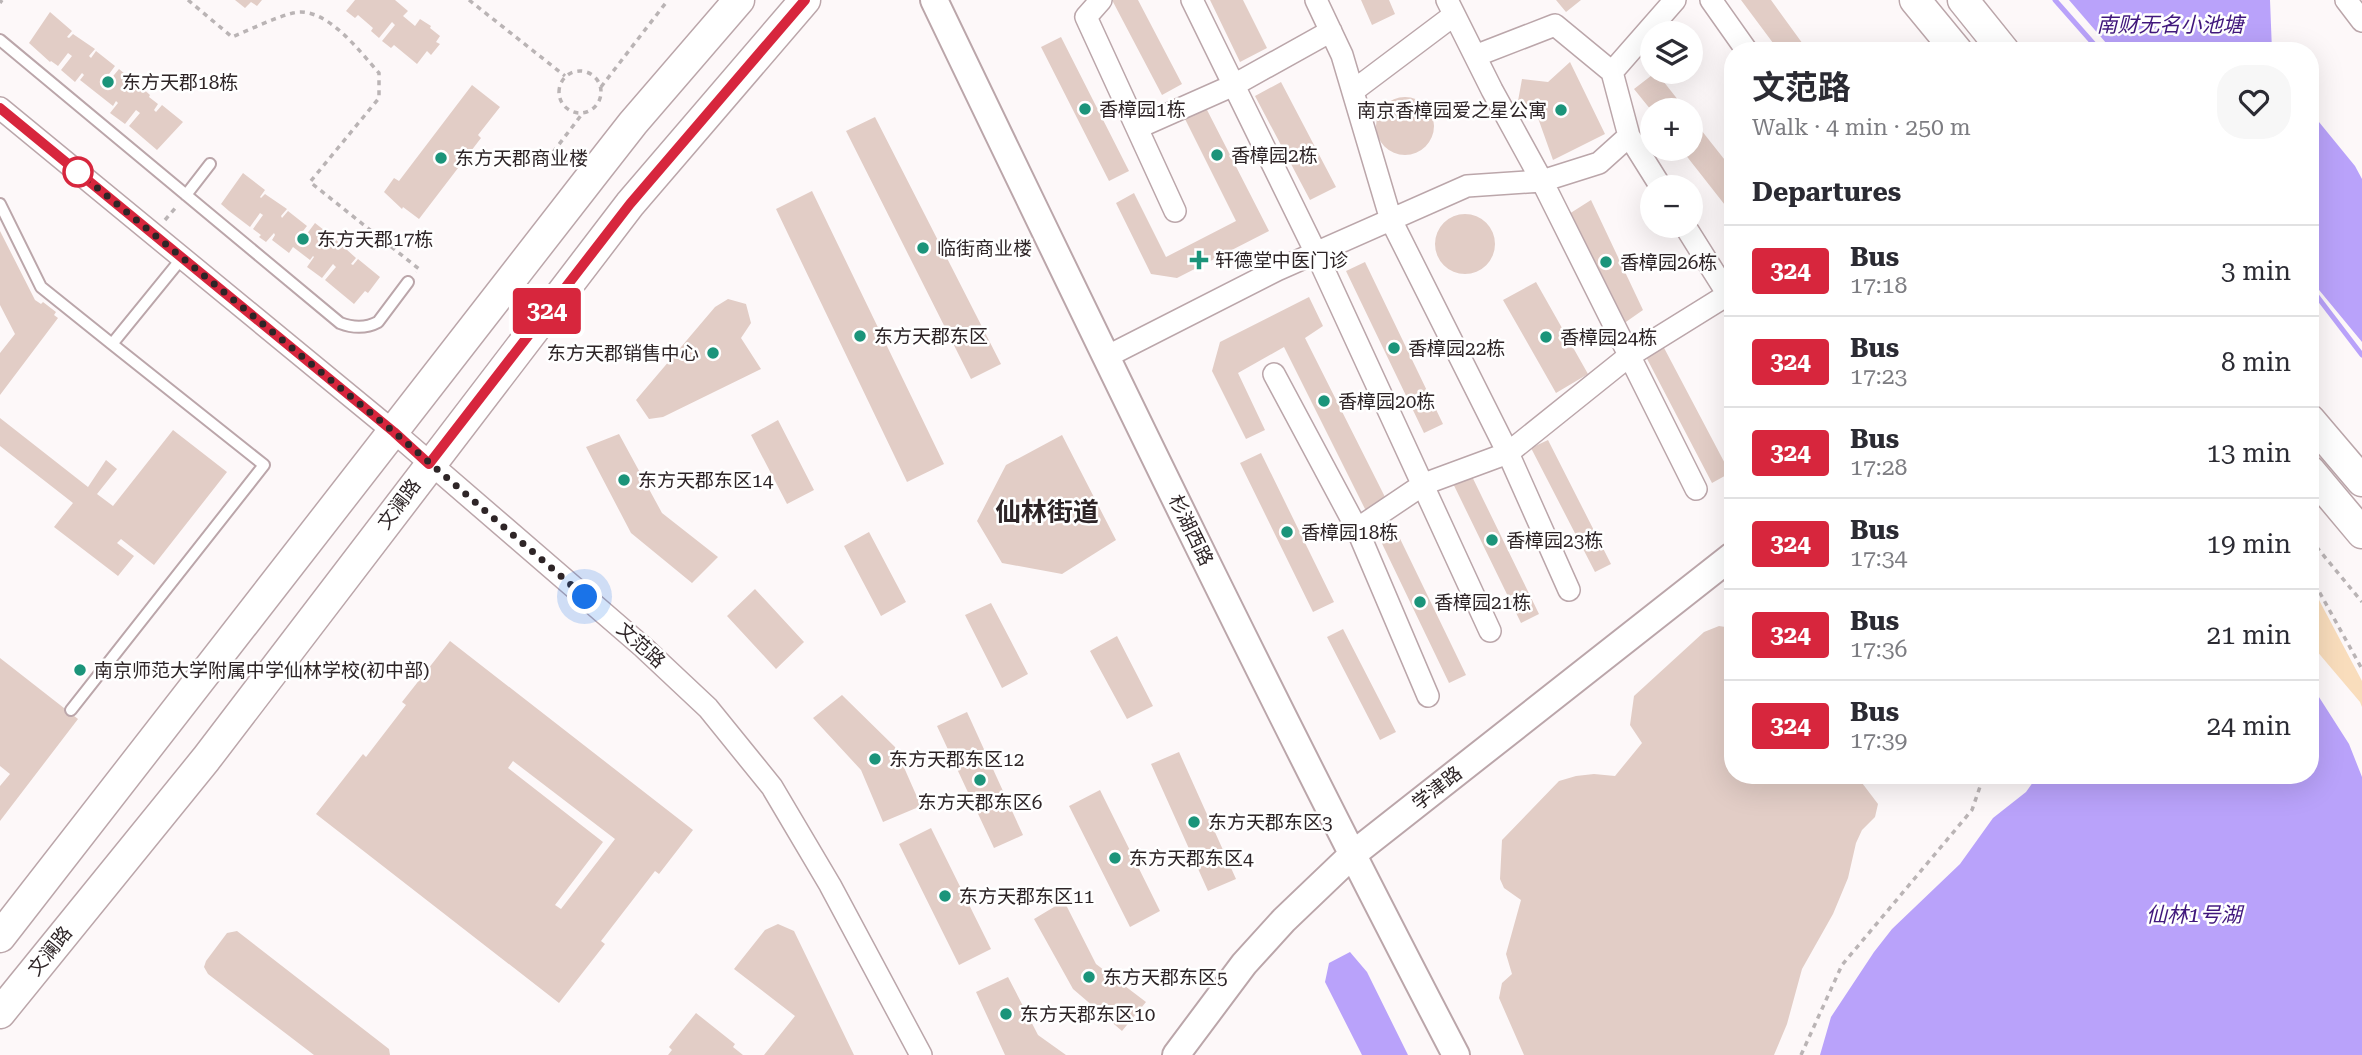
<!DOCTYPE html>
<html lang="en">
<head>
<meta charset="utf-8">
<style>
	body { margin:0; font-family:"Roboto Serif","Noto Sans SC",serif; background:#f7f7f7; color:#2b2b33; height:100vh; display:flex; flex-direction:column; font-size:26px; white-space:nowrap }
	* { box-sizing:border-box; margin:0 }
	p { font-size:23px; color:#7c7c81 }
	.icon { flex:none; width:38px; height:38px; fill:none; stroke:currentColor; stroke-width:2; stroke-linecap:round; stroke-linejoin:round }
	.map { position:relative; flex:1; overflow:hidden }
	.drawer { position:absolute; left:1724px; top:42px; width:595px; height:742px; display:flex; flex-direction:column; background:#fff; border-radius:28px; box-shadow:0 7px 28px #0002 }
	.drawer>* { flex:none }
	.badge { padding:0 14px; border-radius:5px; font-size:24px; line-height:46px }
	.controls { position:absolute; left:1640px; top:21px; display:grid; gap:14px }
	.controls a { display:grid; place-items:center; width:63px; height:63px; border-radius:50%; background:#fff; box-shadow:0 7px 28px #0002; font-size:35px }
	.you { position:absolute; width:35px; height:35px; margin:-18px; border:5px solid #fff; border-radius:50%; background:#1a73e8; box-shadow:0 0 0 10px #1a73e833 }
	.map>.badge { position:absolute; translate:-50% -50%; box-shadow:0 0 0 4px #fff }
	h2 { padding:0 28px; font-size:26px; line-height:63px }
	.round { display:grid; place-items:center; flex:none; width:74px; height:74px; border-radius:28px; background:#f7f7f7 }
	.headline { display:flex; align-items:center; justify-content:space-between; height:119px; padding:0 28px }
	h1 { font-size:33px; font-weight:700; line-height:52px }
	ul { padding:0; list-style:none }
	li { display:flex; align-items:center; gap:21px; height:91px; padding:0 28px; border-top:2px solid #e1e1e2 }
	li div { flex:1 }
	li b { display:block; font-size:26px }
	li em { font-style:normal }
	li .badge { min-width:77px; font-weight:700; text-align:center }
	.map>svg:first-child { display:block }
	.green { fill:#f9ddbc }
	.water { fill:#b9a2fa }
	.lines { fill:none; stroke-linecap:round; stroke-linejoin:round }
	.stream { stroke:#b9a2fa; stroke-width:5 }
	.building { fill:#e2cdc6; fill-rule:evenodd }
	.service-casing { stroke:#bba6aa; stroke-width:14 }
	.minor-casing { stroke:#bba6aa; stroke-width:24 }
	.tertiary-casing { stroke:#bba6aa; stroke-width:30 }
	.secondary-casing { stroke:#bba6aa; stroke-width:33 }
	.path { stroke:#bab4b5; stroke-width:3.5; stroke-dasharray:5 5; stroke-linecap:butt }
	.service { stroke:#fff; stroke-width:10 }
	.minor { stroke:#fff; stroke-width:21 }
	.tertiary { stroke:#fff; stroke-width:26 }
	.secondary { stroke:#fff; stroke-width:30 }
	.line-casing { stroke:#fff; stroke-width:16 }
	.line { stroke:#d7263d; stroke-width:10 }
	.walk { stroke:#2e2527; stroke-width:7; stroke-dasharray:0 12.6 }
	.poi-dot { fill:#1b947a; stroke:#fff; stroke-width:2.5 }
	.stop-dot { fill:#fff; stroke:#d7263d; stroke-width:3.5 }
	.labels { text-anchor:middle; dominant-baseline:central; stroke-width:5; stroke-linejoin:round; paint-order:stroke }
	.poi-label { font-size:19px; fill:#2e2527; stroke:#fff; text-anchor:start }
	.street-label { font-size:19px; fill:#2e2527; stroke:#fff }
	.water-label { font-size:21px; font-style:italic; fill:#40177c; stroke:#fff }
	.district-label { font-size:26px; font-weight:bold; fill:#2e2527; stroke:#fff }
</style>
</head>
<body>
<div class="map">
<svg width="2362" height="1055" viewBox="0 0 2362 1055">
	<rect width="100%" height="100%" fill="#fdf8f9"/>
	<path class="green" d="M2310 583 2362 681V707L2360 702 2310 643Z"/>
	<path class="water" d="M2069 0H2270L2272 51H2113Z
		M2310 111 2355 166 2362 179V342L2310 279Z
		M2310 683 2349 744 2362 777V1055H1820L1831 1017 1874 952 1892 929 1960 864 1993 818 2026 792 2038 775H2310Z
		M1350 952 1367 972 1408 1055H1362L1325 982 1329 963Z"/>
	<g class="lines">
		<path class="stream" d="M2055 0 2100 51
			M2310 287 2362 355"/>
	</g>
	<path class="building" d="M235 0H262L257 6 251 2 245 8Z
		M355 0H395L408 11 403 16 415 26 420 19 431 26 430 28 440 36 436 42 440 44 431 55 427 51 417 64 394 45 391 48 382 41 395 25 392 22 379 38 371 31 373 28 358 15 355 18 346 11Z
		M1112 0H1138L1182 84 1162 95Z
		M1210 0H1243L1267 48 1240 62Z
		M1361 0H1389L1395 14 1372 25Z
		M1556 0H1581L1566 12Z
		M1741 0H1771L1808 51H1779Z
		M50 12 72 31 67 37 69 38 73 34 95 49 89 56 91 58 96 51 115 66 106 78 109 81 119 69 137 84 131 91 133 93 139 85 150 95 149 97 158 104 154 110 156 112 162 105 183 122 157 150 129 126 140 113 136 110 125 124 110 113 118 103 116 101 113 106 80 80 84 75 82 73 75 82 61 70 72 56 68 53 58 66 51 61 50 62 29 43Z
		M1061 37 1129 171 1109 181 1041 47Z
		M1570 62 1605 134 1553 160 1538 118 1518 101 1522 79 1548 82Z
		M1656 72 1686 110H1651L1634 89Z
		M1281 82 1336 187 1310 200 1255 96Z
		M472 85 500 107 478 135 481 138 419 219 403 207 402 209 384 192 394 178 399 181Z
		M1376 126a29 29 0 1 1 58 0a29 29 0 1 1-58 0Z
		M1205 106 1269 231 1177 278 1151 274 1116 203 1134 193 1166 257 1236 221 1184 117Z
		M1690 116 1732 169V214L1681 149H1690Z
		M875 117 1001 364 971 379 846 131Z
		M243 173 265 190 260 197 261 198 265 194 287 209 281 216 282 218 288 211 307 226 299 236 301 237 304 233 306 235 315 223 334 238 328 245 330 247 336 240 356 258 351 264 353 265 358 259 380 277 368 293 365 291 354 304 325 280 336 267 333 264 322 278 307 267 314 257 313 256 310 260 293 247 289 253 272 240 275 235 274 233 266 242 259 237 261 235 253 229 263 215 260 213 250 227 229 211 221 204Z
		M812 191 944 464 907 482 776 209Z
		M1591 200 1643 310 1623 324 1569 214Z
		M1435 244a30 30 0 1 1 60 0a30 30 0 1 1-60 0Z
		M0 231 35 300 41 304 43 302 56 312 54 315 58 318 0 395V353L15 334 0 305Z
		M1365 262 1443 424 1424 433 1346 271Z
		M1536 282 1588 374 1556 393 1503 300Z
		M1309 297 1323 326 1305 338 1386 499 1366 511 1284 347 1238 373 1265 430 1246 439 1212 371 1220 342Z
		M728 299 746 304 751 323 741 338 761 369 663 417 649 419 636 400 715 307Z
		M1662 344 1730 473 1712 483 1644 353Z
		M0 418 88 487 106 460 117 469 97 494 113 506 173 430 227 472 154 565 121 539 117 543 134 556 118 576 54 527 73 503 0 446Z
		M778 420 814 490 787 504 751 435Z
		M619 434 662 513 718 557 692 583 631 533 586 447Z
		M1062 435 1116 540 1062 574 1002 563 977 521 1006 465Z
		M1548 440 1611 564 1595 572 1531 448Z
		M1261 453 1334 602 1313 612 1240 463Z
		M1463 458 1539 614 1521 623 1445 467Z
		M1391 520 1466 675 1449 683 1375 529Z
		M869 532 906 602 881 616 844 546Z
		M755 589 804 642 776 669 727 616Z
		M991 603 1028 674 1002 688 965 615Z
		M1719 626 1732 628V775H1856L1878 804 1875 817 1862 830 1856 843 1848 878 1833 914 1802 969 1787 1024 1774 1055H1524L1499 998 1502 983 1512 974 1506 954 1521 900 1504 888 1500 879 1502 840 1559 781 1576 776 1594 774 1615 776 1642 743 1630 725 1634 696 1704 632Z
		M1343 629 1396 732 1380 740 1327 637Z
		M1117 636 1153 706 1127 719 1090 651Z
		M450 641 693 830 659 874 655 871 601 941 605 944 559 1003 316 814 363 754 366 757 406 705 402 702ZM513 761 615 839 561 909 555 905 603 842 508 768Z
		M0 658 78 719 0 821V786L10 774 0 766Z
		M842 695 895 747 921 806 883 822 861 770 813 718Z
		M967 712 1023 835 994 848 937 726Z
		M1179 752 1236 879 1208 891 1151 764Z
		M1100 790 1160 911 1130 927 1069 806Z
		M931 828 991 949 959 965 899 844Z
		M1064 901 1096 964 1146 1002 1122 1031 1073 989 1034 919Z
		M778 924 794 931 854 1055H764L795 1016 734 969 765 930Z
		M237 931 389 1049 390 1055H314L208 974 204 967 206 961 227 933Z
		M1008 977 1038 1035 1066 1055H1005L976 992Z
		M696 1013 735 1044 733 1047 743 1055H668L672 1050 669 1047Z"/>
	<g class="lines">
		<defs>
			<path id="service" d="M0 40 340 323C353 328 365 329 378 322L408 282
				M186 195 210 164
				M0 204 41 287 112 344 182 258
				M71 710 264 465 112 344"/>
			<path id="minor" d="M1101 0 1086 17 1175 211
				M1192 0 1316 253 1490 631
				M1316 0 1342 55 1391 220 1508 453 1569 590
				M1447 0 1492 90 1542 181 1696 489
				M1711 0 1747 51
				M2346 0 2362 21
				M1475 56 1555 25 1612 72
				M1353 91 1454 15
				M0 108 394 432 643 647 708 708 772 787 830 885 921 1055
				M1137 128 1234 85 1331 31
				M1629 136 1661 187
				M1685 226 1732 301
				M1106 357 1277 270 1467 186 1542 181 1599 163 1629 136 1612 72 1675 0
				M1274 374 1357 529 1428 696
				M1357 529 1424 484 1508 453 1629 356 1732 292"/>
			<path id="tertiary" d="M934 0C1104 354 1274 707 1456 1055
				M1176 1055 1244 964 1284 920 1352 855 1732 556"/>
			<path id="secondary" d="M1915 0 1957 51
				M1963 0 2004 51
				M2310 420 2362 481
				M2310 471 2362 533
				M0 937 590 178 633 123 739 0
				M0 1013 206 759 630 204 805 0"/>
		</defs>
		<use href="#service" class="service-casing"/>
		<use href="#minor" class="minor-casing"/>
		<use href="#tertiary" class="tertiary-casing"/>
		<use href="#secondary" class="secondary-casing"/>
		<path class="path" d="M188 0 232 37C252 29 273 18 293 13 326 5 360 52 379 73V98L310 182 419 269 416 272
			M469 0 565 76
			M0 3 2 0
			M559 92a21 21 0 1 1 42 0a21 21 0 1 1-42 0Z
			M601 87 668 0
			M571 164 554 151 582 114
			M165 220 178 205
			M2310 539 2362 602
			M2310 575 2362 669
			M2018 775 2022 779
			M1801 1055 1842 965 1972 810 1984 775"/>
		<use href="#service" class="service"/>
		<use href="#minor" class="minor"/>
		<use href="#tertiary" class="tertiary"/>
		<use href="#secondary" class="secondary"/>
	</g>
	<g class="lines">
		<defs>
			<path id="line" d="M0 108 394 432 429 464 630 204 805 0"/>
		</defs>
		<use href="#line" class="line-casing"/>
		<use href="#line" class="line"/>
		<path class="walk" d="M78 172 394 432 585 597"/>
	</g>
	<g class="poi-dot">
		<circle cx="108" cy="82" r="7"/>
		<circle cx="1085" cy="109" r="7"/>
		<circle cx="1561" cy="110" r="7"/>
		<circle cx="1217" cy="155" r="7"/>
		<circle cx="441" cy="158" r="7"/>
		<circle cx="303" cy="239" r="7"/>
		<circle cx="923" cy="248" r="7"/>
		<path d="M1195.5 249.5h7v7h7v7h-7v7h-7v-7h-7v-7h7z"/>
		<circle cx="1606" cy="262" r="7"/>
		<circle cx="860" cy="336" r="7"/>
		<circle cx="1546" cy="337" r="7"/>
		<circle cx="1394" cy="348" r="7"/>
		<circle cx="713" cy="353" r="7"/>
		<circle cx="1324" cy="401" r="7"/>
		<circle cx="624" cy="480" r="7"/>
		<circle cx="1287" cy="532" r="7"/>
		<circle cx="1492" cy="540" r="7"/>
		<circle cx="1420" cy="602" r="7"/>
		<circle cx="80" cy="670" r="7"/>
		<circle cx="875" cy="759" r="7"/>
		<circle cx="980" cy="780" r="7"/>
		<circle cx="1194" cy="822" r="7"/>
		<circle cx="1115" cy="858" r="7"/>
		<circle cx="945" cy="896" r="7"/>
		<circle cx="1089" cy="977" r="7"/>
		<circle cx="1006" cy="1014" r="7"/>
	</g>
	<circle class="stop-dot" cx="78" cy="172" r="14"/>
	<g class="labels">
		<g class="poi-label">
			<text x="122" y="82">东方天郡18栋</text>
			<text x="1099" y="109">香樟园1栋</text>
			<text x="1547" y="110" text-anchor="end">南京香樟园爱之星公寓</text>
			<text x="1231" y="155">香樟园2栋</text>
			<text x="455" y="158">东方天郡商业楼</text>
			<text x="317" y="239">东方天郡17栋</text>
			<text x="937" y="248">临街商业楼</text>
			<text x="1215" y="260">轩德堂中医门诊</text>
			<text x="1620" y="262">香樟园26栋</text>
			<text x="874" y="336">东方天郡东区</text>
			<text x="1560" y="337">香樟园24栋</text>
			<text x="1408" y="348">香樟园22栋</text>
			<text x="699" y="353" text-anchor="end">东方天郡销售中心</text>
			<text x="1338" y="401">香樟园20栋</text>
			<text x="638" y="480">东方天郡东区14</text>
			<text x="1301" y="532">香樟园18栋</text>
			<text x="1506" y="540">香樟园23栋</text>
			<text x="1434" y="602">香樟园21栋</text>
			<text x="94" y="670">南京师范大学附属中学仙林学校(初中部)</text>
			<text x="889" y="759">东方天郡东区12</text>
			<text x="980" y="802" text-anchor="middle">东方天郡东区6</text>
			<text x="1208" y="822">东方天郡东区3</text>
			<text x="1129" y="858">东方天郡东区4</text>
			<text x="959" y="896">东方天郡东区11</text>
			<text x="1103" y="977">东方天郡东区5</text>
			<text x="1020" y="1014">东方天郡东区10</text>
		</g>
		<g class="street-label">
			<text transform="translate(399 504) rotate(-53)">文澜路</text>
			<text transform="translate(1191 530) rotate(64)">杉湖西路</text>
			<text transform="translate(641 645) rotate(42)">文范路</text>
			<text transform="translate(1437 788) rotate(-38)">学津路</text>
			<text transform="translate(50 951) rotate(-51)">文澜路</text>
		</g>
		<g class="water-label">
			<text x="2170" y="25">南财无名小池塘</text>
			<text x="2194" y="915">仙林1号湖</text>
		</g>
		<g class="district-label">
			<text x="1047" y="512">仙林街道</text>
		</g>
	</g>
</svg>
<div class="controls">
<a><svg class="icon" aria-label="layers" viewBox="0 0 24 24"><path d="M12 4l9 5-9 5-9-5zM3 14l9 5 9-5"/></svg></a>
<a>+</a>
<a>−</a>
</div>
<div class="you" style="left:585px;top:597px"></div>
<b class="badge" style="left:547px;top:311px;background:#d7263d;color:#fff">324</b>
<section class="drawer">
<div class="headline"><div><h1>文范路</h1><p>Walk · 4 min · 250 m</p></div><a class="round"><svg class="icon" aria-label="heart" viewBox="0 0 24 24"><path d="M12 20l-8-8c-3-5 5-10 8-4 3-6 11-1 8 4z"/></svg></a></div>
<h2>Departures</h2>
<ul>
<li><span class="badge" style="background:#d7263d;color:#fff">324</span><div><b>Bus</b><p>17:18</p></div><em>3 min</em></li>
<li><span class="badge" style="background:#d7263d;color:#fff">324</span><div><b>Bus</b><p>17:23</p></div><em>8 min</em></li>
<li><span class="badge" style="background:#d7263d;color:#fff">324</span><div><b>Bus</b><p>17:28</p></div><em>13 min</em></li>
<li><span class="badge" style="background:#d7263d;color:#fff">324</span><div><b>Bus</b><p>17:34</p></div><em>19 min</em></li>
<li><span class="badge" style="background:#d7263d;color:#fff">324</span><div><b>Bus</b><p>17:36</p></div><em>21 min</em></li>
<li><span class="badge" style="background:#d7263d;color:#fff">324</span><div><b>Bus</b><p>17:39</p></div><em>24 min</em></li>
</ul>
</section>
</div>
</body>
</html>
